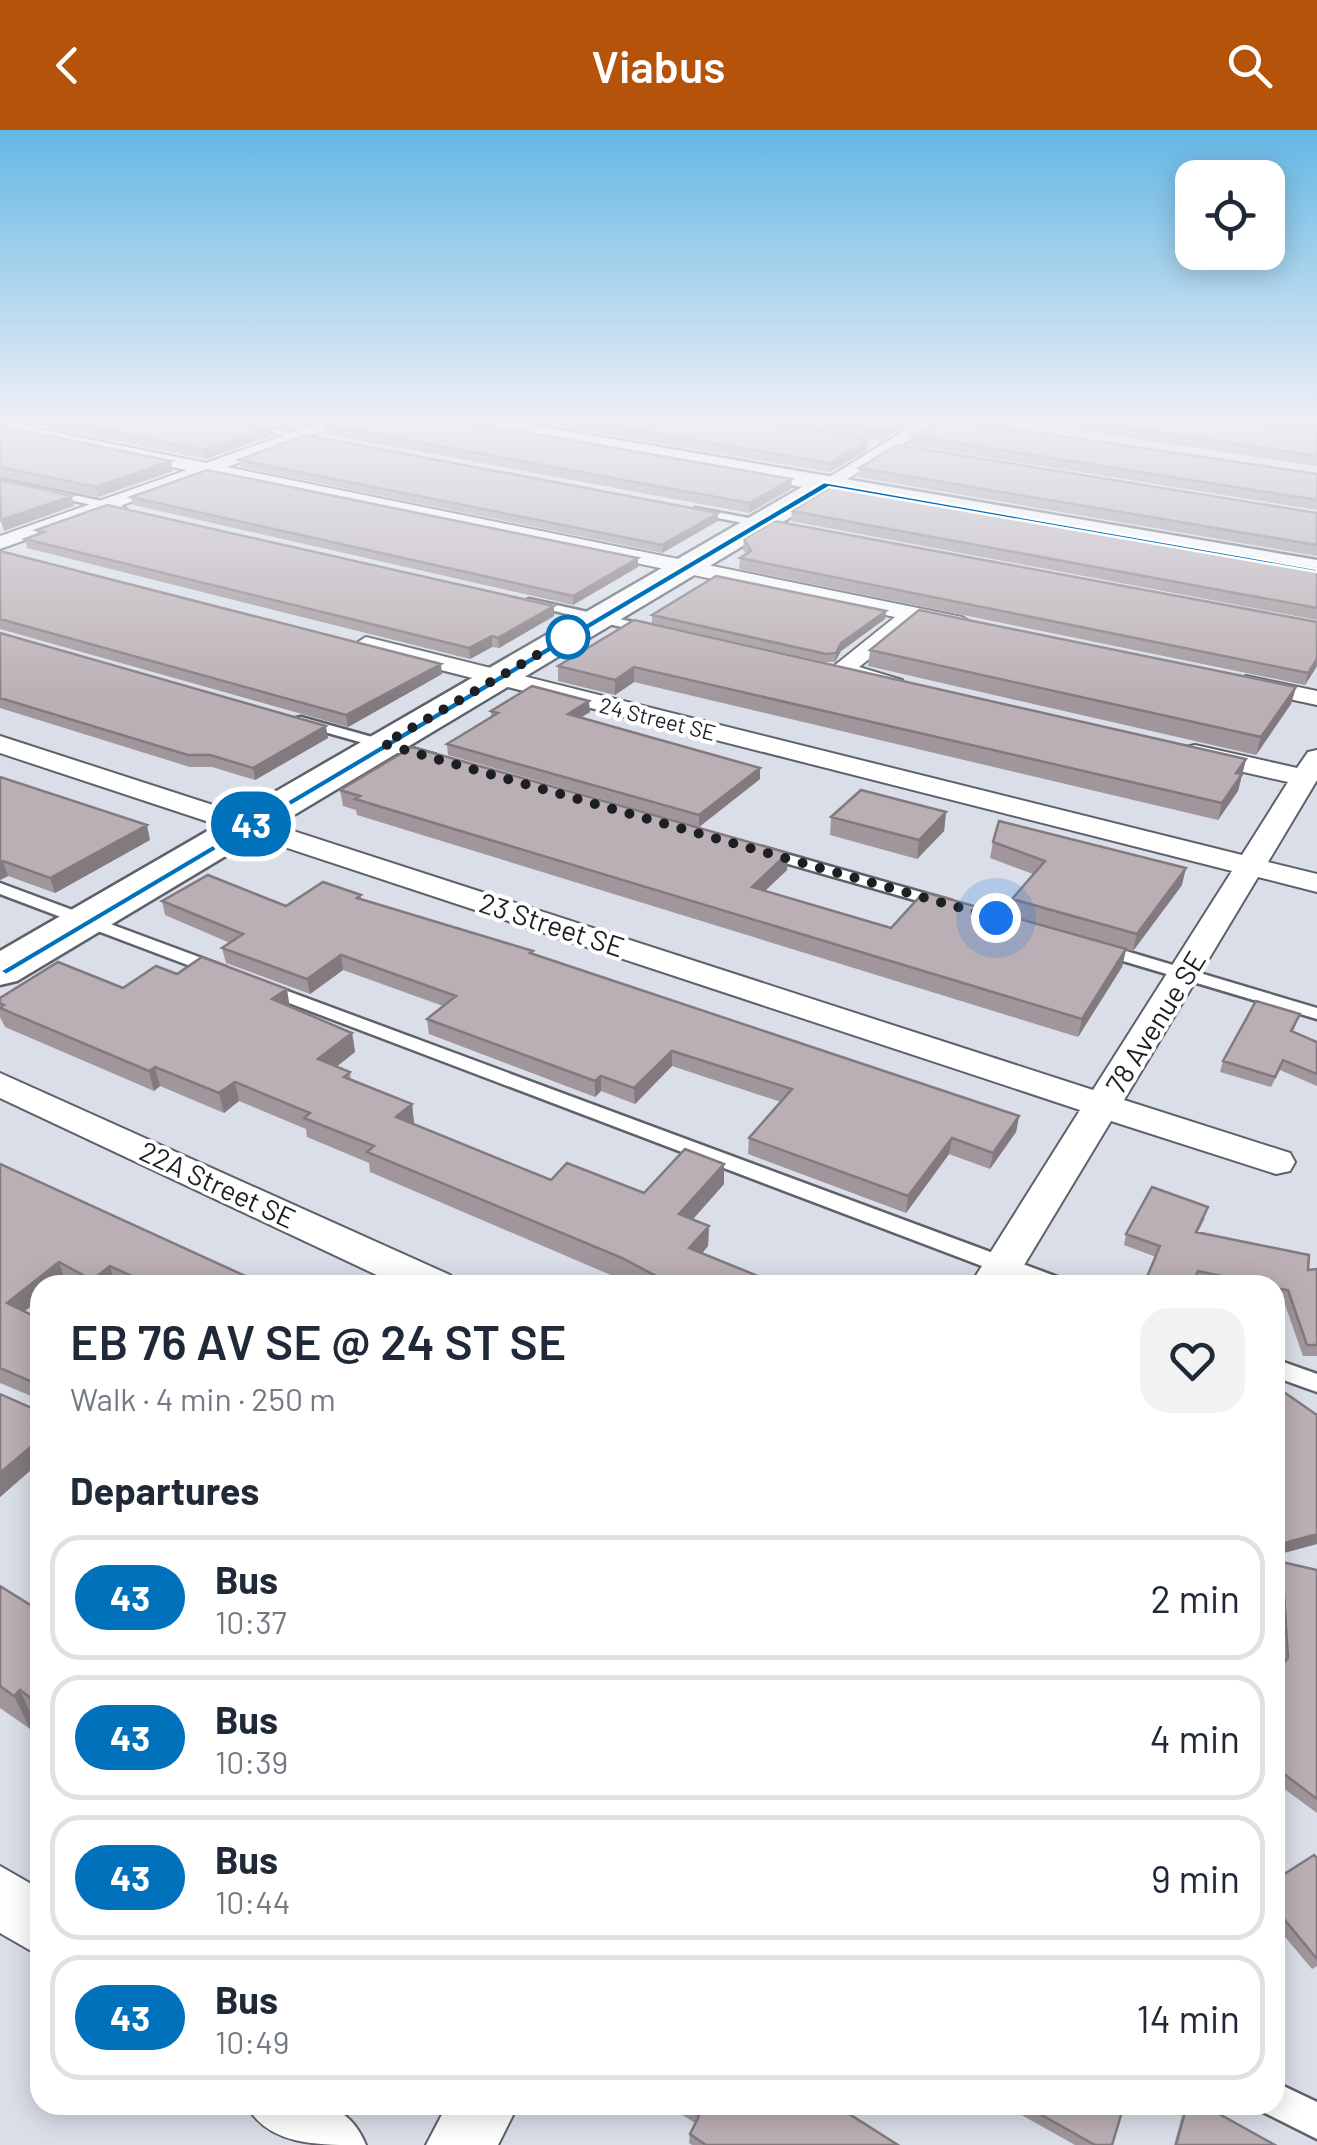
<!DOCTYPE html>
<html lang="en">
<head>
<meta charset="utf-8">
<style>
	body { margin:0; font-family:Barlow,sans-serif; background:#f2f2f3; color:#1f2937; height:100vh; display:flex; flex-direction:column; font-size:38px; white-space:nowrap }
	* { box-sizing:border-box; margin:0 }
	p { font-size:32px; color:#747a83 }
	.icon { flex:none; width:55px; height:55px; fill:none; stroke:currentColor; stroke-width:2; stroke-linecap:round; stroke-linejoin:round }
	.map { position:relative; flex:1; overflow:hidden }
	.panel { position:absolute; left:30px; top:1145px; width:1255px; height:840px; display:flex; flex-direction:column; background:#fff; border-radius:30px; box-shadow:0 5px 25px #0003 }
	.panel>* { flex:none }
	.badge { padding:0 20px; border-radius:32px; font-size:35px; line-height:65px }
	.fabs { position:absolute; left:1175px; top:30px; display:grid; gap:20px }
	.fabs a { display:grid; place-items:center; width:110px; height:110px; border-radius:20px; background:#fff; box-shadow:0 5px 25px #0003; font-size:50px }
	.you { position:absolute; width:50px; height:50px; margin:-25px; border:8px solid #fff; border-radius:50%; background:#1a73e8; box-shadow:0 0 0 15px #1a73e833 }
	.map>.badge { position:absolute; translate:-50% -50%; box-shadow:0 0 0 5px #fff }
	h2 { padding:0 40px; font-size:38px; line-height:90px }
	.round { display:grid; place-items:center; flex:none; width:105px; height:105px; border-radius:30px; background:#f2f2f3 }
	.summary { display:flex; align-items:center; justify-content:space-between; height:170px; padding:0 40px }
	h1 { font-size:48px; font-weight:600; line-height:75px }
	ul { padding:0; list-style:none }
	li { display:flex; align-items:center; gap:30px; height:125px; margin:0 20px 15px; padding:0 20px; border:5px solid #e0e1e3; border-radius:30px }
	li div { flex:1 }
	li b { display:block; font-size:38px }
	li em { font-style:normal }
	li .badge { min-width:110px; font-weight:700; text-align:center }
	header { display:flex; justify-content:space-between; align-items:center; height:130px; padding:0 40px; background:#b45309; color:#fff; font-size:45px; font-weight:600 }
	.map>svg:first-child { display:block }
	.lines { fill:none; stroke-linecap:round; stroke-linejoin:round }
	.lane-casing { stroke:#5d626a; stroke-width:5 }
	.street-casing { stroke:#5d626a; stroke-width:4 }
	.secondary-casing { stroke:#5d626a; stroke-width:5 }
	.lane { fill:#fff; fill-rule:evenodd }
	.street { fill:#fff; fill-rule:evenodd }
	.secondary { fill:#fff; fill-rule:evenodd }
	.wall { fill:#a0969b }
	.shaded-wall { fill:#827a7e }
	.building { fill:#baafb4; stroke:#827a7e; stroke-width:2.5 }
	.line { fill:#0072bc; stroke:#fff; stroke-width:2.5 }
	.walk { stroke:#1d1f22; stroke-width:10; stroke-dasharray:0 18 }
	.stop-dot { fill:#fff; stroke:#0072bc; stroke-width:5 }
	.labels { text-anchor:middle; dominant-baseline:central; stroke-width:8; stroke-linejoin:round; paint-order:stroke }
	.far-street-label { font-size:22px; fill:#1d1f22; stroke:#fff }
	.street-label { font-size:28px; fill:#1d1f22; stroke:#fff }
</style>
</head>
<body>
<header><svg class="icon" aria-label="back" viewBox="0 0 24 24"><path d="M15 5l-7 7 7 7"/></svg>Viabus<svg class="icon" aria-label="search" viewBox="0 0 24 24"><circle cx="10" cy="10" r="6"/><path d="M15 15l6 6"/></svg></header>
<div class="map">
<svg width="1317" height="2015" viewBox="0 0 1317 2015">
	<rect width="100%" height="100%" fill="#d9dee8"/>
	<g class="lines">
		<defs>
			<path id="lane" d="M202 288H221L317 308 313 311Z
				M0 349 120 375 125 378 120 381 0 355Z
				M695 378 770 392 775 395 770 398 691 383Z
				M529 469 651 496 657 500 651 504 525 474 523 472Z
				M301 587 436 625 438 628 431 632 296 594V588Z
				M762 717 952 771 954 774 946 779 757 725V719Z
				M0 753 226 837 229 841 226 845H214L0 764Z
				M1099 813 1317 878V889L1093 822V814Z
				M266 853 1063 1149 1066 1155H1032L260 862 257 858 260 854Z
				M1275 1229 1317 1244V1262L1275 1247Z
				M1275 1952 1317 1972V2009L1263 1982 1259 1975H1275Z"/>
			<path id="street" d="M333 288H357L227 337 962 487 973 494 962 501 917 491 859 537 902 550 905 555 893 562 844 550 834 536 895 487 209 344 0 419V406L187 340 0 301V291L206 333Z
				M925 288H945L833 358 818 354Z
				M366 507 1242 725 1288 652 1186 629 1182 623 1186 617 1195 615 1297 638 1308 622 1317 620V650L1268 732 1317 744V762L1258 747 1124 970 1290 1023 1295 1032 1290 1041 1276 1044 1111 991 1012 1155H970L1080 980 0 623V606L1093 960 1232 741 358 519 355 514Z
				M1246 546 1317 561V575L1238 558 1234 553Z
				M0 943 450 1145 456 1155H398L0 968Z
				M0 1736 40 1759V1826L0 1803Z
				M246 1975C297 1975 343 1959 366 2015 314 2015 269 2015 246 1975Z
				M447 1975H518L498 2015H426Z"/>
			<path id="secondary" d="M436 288H490L1317 430V448L831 363 17 851 0 855V821L802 357 448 295Z"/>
		</defs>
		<use href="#lane" class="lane-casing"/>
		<use href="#street" class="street-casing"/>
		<use href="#secondary" class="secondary-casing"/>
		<use href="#lane" class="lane"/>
		<use href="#street" class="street"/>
		<use href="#secondary" class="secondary"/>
	</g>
	<path class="wall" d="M5 288H321L294 298 230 288 271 296 273 305 206 329Z
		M513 288H918L882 310 765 291 867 320 830 342Z
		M997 288H1227L1317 301V336Z
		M1242 288H1317V298Z
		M447 290 791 359 749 383 326 304 325 295Z
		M0 296 173 341 98 367 0 347Z
		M912 306 1317 344V380L911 315Z
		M239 330 718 391 662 423 240 337Z
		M859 338 1317 383V426L858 347Z
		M131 367 638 428V437L573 475 133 375Z
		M792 381 1317 439V490L791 391Z
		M36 400 554 486 499 518 492 517 470 529 27 418 25 409 37 404Z
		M744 409 1317 492V536L1305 555 739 439 740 428 746 424 743 420Z
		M0 421 442 544 348 597 0 499Z
		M886 481 885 489 841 521 835 532H825L652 493V485Z
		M634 490 1246 629 1238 661 1218 690 634 552 615 565 558 551V536Z
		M0 503 328 608 255 650 212 637H190L0 578Z
		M870 520 1296 557 1291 574 1256 625 868 536Z
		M491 581 590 582 580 588 760 649 699 697 448 625 447 614 491 587Z
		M0 647 150 710 55 763 8 746 0 750Z
		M340 660 788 723 787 740 765 761 891 798 1009 786 1012 769 1033 744 990 728 993 712 1182 755 1133 821 1126 820 1122 837 1078 907 357 685 356 680 343 676Z
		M946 682 944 701 917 729 830 705 831 687Z
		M361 765V769L533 821V824L1019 986 1016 1002 990 1039 949 1024 906 1083 748 1024 749 1008 781 972 672 936 635 974 601 961 595 967 429 904 427 889 443 876 343 840 310 864 226 833 222 818 230 813 165 785 162 771 286 776Z
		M177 844 290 877 352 903 355 922 336 937 350 942 351 950 412 974 414 994 551 1050 644 1063 724 1034V1054L692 1090 709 1096 708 1116 702 1123 780 1155H634L370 1042 369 1033 307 1007 306 999 239 971 224 983 160 956 154 961 5 897 0 887V868L123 858Z
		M1300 884 1293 902 1317 912V956L1280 940 1271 957 1220 942 1223 931Z
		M0 1034 265 1155H120L115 1153 113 1155H75L65 1150 58 1155H40L25 1181 40 1189V1332L0 1367V1264L36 1280V1268L0 1253Z
		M1205 1088 1198 1102 1308 1140 1317 1139V1226H1303L1284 1172 1275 1170V1155H1208L1194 1152 1193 1155H1143L1156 1127 1124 1115 1126 1104Z
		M1275 1256 1317 1414 1276 1425 1275 1401Z
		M1282 1432 1317 1440V1683L1275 1652V1543L1283 1534 1277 1444Z
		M0 1456 40 1481V1597L35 1593 30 1599 0 1578Z
		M1317 1728V1836L1312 1839 1275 1795V1750Z
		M667 1975H835L898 2015H692L689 2013 690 2004 695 1993Z
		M1021 1975H1124L1112 2015H1075L1018 1983Z
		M1185 1975H1203L1275 2015H1174Z"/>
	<path class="shaded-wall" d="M321 288 294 298 293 289Z
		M904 288H918L882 310 883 301Z
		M271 296 273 305 206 329 204 320Z
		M868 310 867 320 830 342V333Z
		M171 331 173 341 98 367 96 357Z
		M792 349 791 359 749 383V373Z
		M72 366 74 376 4 401 1 390Z
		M718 383V391L662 423V415Z
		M638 428V437L573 475V466Z
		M554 476V486L499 518 498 508Z
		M886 481 885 489 841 521 835 532 836 523 841 513Z
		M492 506V517L470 529 469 518Z
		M1317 529V536L1305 555 1308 543Z
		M441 534 442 544 348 597 346 585Z
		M634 537V552L615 565V550Z
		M1296 557 1291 574 1256 625 1261 607Z
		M589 571 590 582 569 595 568 584Z
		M326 596 328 608 255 650 253 638Z
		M1246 629 1238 661 1218 690 1222 673 1236 643Z
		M760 638V649L699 697V685Z
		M946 682 944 701 917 729 919 710Z
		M147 695 150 710 55 763 50 748Z
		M788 723 787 740 751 774 752 757Z
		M3 731 8 746 0 750V733Z
		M1186 738 1182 755 1133 821 1137 804Z
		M1126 819 1122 837 1078 907 1082 889Z
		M341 825 343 840 310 864 307 849Z
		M287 859 290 878 272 869Z
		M352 903 355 922 321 949 318 929Z
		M672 921V936L635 974 634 958Z
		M155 937 160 956 154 961 149 941Z
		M601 946V961L595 967V951Z
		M235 952 239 971 224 983 219 963Z
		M412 974 414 993 399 1007 396 987Z
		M1019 986 1016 1002 990 1039 993 1023Z
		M952 1008 949 1024 906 1083 908 1066Z
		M724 1034V1054L679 1105V1084Z
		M709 1096 708 1116 689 1139V1118Z
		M59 1132 65 1150 58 1155H40V1169L14 1190 7 1173Z
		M110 1136 115 1153 113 1155H94L92 1150Z
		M40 1292V1332L0 1367V1343L31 1299Z
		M1317 1404V1414L1276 1425 1281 1414Z
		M20 1560 35 1593 30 1599 14 1566Z"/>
	<path class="building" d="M47 288H229L271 296 204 320Z
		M342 288H444L792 349 749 373 325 295Z
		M566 288H747L868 310 830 333Z
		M802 288H904L883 301Z
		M941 288 1317 344V370L912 306Z
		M1059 288H1227L1317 301V326Z
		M0 296 171 331 96 357 0 337Z
		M305 305 718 383 662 415 239 330Z
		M897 315 1317 383V415L859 338Z
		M207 340 638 428 573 466 131 367Z
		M0 350 72 366 1 390Z
		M832 357 1317 439V478L792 381Z
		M107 375 554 476 498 508 492 506 469 518 25 409 44 402 36 400Z
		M774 391 1317 492V529L1308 543 740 428 751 421 744 409Z
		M0 421 441 534 346 585 0 489Z
		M716 446 886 481 841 513 836 523 826 524 652 485Z
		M919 480 1296 557 1261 607 870 520Z
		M634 490 1246 629 1236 643 1242 644 1222 673 634 537 615 550 558 536Z
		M0 503 326 596 253 638 210 625H188L0 568Z
		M532 556 589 571 568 584 760 638 699 685 447 614 498 583 491 581Z
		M412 617 788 723 752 757 891 798 924 762 1126 819 1082 889 355 669 360 666 340 660Z
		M0 647 147 695 50 748 3 731 0 733Z
		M861 660 946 682 919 710 831 687Z
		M999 691 1186 738 1137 804 1012 769 1045 731 993 712Z
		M208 745 286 776 323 752 361 765 357 768 533 821 530 823 1019 986 993 1023 952 1008 908 1066 749 1008 792 959 672 921 634 958 601 946 595 951 427 889 456 866 341 825 307 849 222 818 243 804 162 771Z
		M202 827 287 859 272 869 352 903 318 929 350 942 344 947 412 974 396 987 551 1050 567 1033 644 1063 685 1019 724 1034 679 1084 709 1096 689 1118 780 1155H673L622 1128 367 1022 374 1016 304 988 310 983 235 952 219 963 155 937 149 941 0 878 4 875 0 873V868L58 832 123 858 156 836 177 844Z
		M1256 871 1300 884 1291 901 1317 912V944L1283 930 1275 947 1223 931Z
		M0 1034 265 1155H151L110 1136 92 1150 59 1132 7 1173 40 1189V1292L31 1299 40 1305V1309L0 1343V1264L36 1280 35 1253 0 1238Z
		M1152 1057 1208 1077 1196 1102 1309 1125 1308 1140 1317 1139V1215H1307L1288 1160 1275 1158V1155H1263L1198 1141 1192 1155H1148L1144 1154 1160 1116 1126 1104Z
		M800 1149 814 1155H796Z
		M1275 1256 1317 1285V1404L1281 1414 1279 1386 1275 1387Z
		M1282 1432 1317 1440V1669L1275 1637V1543L1288 1528Z
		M0 1456 40 1481V1575L20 1560 14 1566 0 1556Z
		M1314 1725 1317 1728V1829L1275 1778V1750Z
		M682 1975H835L898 2015H706L690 2004 699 1986Z
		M1024 1975H1124L1112 2015H1095Z
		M1187 1975H1203L1275 2015H1176Z"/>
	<linearGradient id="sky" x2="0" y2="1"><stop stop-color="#65b7e5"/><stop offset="0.51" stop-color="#eef0f5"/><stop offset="1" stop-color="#eef0f5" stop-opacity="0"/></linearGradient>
	<rect width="1317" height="570" fill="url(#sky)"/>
	<path class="line" d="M824 352 1317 439V442L829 357 6 845 0 841Z"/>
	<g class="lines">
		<path class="walk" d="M568 507 384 614 996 788"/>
	</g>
	<circle class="stop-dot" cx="568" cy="507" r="20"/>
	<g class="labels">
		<g class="far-street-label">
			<text transform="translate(658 588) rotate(14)">24 Street SE</text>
		</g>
		<g class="street-label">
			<text transform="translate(552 794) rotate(18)">23 Street SE</text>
			<text transform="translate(1155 892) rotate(-58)">78 Avenue SE</text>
			<text transform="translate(218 1054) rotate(25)">22A Street SE</text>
		</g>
	</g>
</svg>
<div class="fabs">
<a><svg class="icon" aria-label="locate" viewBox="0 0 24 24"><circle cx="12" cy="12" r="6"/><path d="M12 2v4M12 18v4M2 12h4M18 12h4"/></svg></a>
</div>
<div class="you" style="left:996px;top:788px"></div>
<b class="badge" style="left:251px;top:694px;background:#0072bc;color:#fff">43</b>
<section class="panel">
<div class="summary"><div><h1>EB 76 AV SE @ 24 ST SE</h1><p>Walk · 4 min · 250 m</p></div><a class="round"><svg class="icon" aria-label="heart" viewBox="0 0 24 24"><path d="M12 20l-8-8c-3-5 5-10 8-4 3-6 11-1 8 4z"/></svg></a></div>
<h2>Departures</h2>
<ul>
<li><span class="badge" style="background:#0072bc;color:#fff">43</span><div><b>Bus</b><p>10:37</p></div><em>2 min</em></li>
<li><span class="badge" style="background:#0072bc;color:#fff">43</span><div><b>Bus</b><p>10:39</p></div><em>4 min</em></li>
<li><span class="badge" style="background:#0072bc;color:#fff">43</span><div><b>Bus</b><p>10:44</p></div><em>9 min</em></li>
<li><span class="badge" style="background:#0072bc;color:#fff">43</span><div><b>Bus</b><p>10:49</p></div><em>14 min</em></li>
</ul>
</section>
</div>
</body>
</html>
